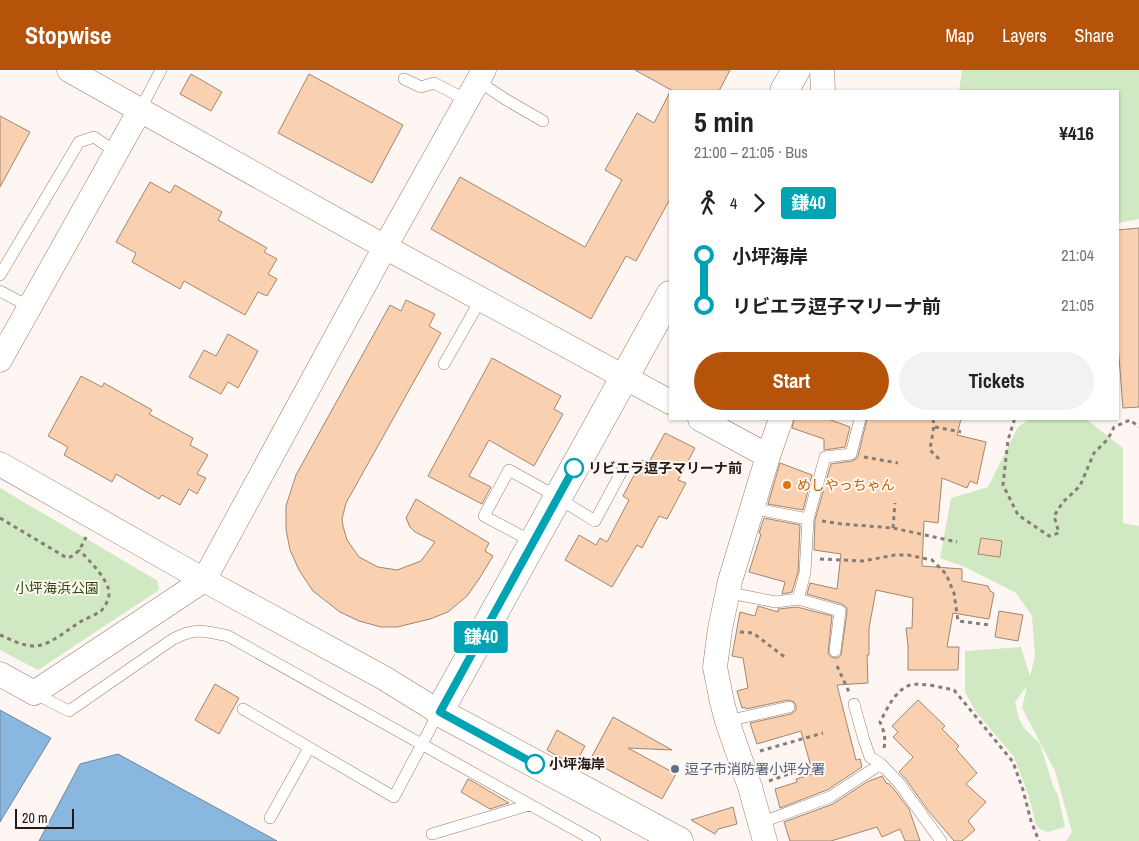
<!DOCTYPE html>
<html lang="en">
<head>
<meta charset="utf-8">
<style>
	body { margin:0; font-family:"Archivo Narrow","Noto Sans JP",sans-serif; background:#f2f2f2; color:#222; height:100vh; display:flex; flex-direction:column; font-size:19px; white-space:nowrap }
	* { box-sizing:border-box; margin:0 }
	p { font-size:16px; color:#767676 }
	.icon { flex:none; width:28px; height:28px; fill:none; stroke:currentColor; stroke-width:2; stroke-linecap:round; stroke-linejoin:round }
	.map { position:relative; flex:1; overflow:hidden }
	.panel { position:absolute; left:669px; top:20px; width:450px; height:330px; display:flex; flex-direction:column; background:#fff; border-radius:0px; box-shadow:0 1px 4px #0004 }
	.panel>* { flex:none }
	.badge { padding:0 10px; border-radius:4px; font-size:18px; line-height:32px }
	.scale { position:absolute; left:15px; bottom:12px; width:59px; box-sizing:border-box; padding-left:5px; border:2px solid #251a12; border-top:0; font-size:14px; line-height:18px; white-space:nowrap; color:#251a12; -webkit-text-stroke:4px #fdf6f2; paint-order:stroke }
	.map>.badge { position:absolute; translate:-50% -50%; box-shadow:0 0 0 2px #fff }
	.legs { display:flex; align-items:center; gap:8px; height:55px; padding:0 25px; font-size:16px }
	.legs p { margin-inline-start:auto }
	.summary { display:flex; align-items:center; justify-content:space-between; height:85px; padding:0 25px }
	h1 { font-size:28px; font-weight:800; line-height:38px }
	.button { display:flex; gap:10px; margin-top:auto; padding:10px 25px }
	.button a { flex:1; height:58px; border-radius:30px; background:#b45309; color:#fff; font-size:20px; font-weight:800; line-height:58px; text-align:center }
	.button a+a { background:#f2f2f2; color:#222 }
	ul { padding:0 25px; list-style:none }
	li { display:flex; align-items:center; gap:18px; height:50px; font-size:19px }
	li i { display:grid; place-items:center; width:8px; height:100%; margin:0 6px; background:currentColor }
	li i::after { content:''; width:12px; height:12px; margin:-6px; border:4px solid; border-radius:50%; background:#fff }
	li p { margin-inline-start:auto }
	li:first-child i { background:linear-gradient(#0000 50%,currentColor 0) }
	li:last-child i { background:linear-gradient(currentColor 50%,#0000 0) }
	header { display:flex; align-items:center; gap:30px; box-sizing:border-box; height:70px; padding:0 25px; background:#b45309; color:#fff }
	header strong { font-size:24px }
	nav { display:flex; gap:28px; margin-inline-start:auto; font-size:18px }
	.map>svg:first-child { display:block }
	.green { fill:#d1e9c2 }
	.water { fill:#89b7e0; stroke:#6b88a2 }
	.building { fill:#f9d1b1; stroke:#a18670 }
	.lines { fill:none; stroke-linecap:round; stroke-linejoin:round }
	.lane-casing { stroke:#9a7e69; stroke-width:12 }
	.street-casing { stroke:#9a7e69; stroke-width:25 }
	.secondary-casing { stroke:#9a7e69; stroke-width:29 }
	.path { stroke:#867d77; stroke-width:3; stroke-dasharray:4 4; stroke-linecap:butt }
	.lane { stroke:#fff; stroke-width:11 }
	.street { stroke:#fff; stroke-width:24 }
	.secondary { stroke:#fff; stroke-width:28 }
	.line-1-casing { stroke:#fff; stroke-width:11 }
	.line-1 { stroke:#00a3b4; stroke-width:8 }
	.stop-1-dot { fill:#fff; stroke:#00a3b4; stroke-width:2.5 }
	.food-dot { fill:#e8710a; stroke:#fdf6f2; stroke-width:2 }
	.service-dot { fill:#5c6f8a; stroke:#fdf6f2; stroke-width:2 }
	.labels { text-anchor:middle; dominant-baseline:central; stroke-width:4; stroke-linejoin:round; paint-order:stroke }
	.stop-label { font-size:14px; font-weight:bold; fill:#251a12; stroke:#fdf6f2; text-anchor:start }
	.food-label { font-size:14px; fill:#c56008; stroke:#fdf6f2; text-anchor:start }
	.park-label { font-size:14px; fill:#2a4e02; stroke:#fdf6f2 }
	.service-label { font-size:14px; fill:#4e5e75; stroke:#fdf6f2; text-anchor:start }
</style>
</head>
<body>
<header>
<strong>Stopwise</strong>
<nav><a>Map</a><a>Layers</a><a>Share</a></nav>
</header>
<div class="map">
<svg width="1139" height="771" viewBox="0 0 1139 771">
	<rect width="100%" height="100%" fill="#fdf6f2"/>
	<path class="green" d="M962 0H1139V149L1118 153V21H959Z
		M1030 349H1086L1123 378V453L1139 456V771H1066L1072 762 1055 701 1022 638 1027 616 1015 632 1019 649 1024 658 1040 674 1053 716 1058 725 1065 757 1048 762 1040 759 1036 755 1029 727 1014 687 976 642 965 622V581L1021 577 1030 606 1035 587 1032 546 1016 523 967 498 940 488 951 428 988 417 1018 357Z
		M0 418 158 511 159 520 38 600 0 580Z"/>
	<path class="water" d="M0 640 51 668 0 752Z
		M118 684 277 771H39L80 694Z"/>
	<path class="building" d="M635 0H730L719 21H673Z
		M191 4 222 22 211 41 180 24Z
		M309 4 403 55 372 113 278 63Z
		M670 22V129L636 191 626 186 591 249 431 159 460 107 585 177 622 110 605 100 637 43 654 53Z
		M0 46 30 62 0 117Z
		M150 112 170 123 175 115 222 142 218 150 267 178 264 182 277 189 268 204 277 209 267 226 258 222 245 245 184 211 180 219 132 192 136 183 116 172Z
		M1139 158V337L1123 338 1118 274V160Z
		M406 230 435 244 429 256 441 263 346 433 342 449 343 456 347 470 359 487 378 497 397 500 421 491 435 472 415 462 410 457 406 448 416 429 489 473 485 481 493 486 479 509 467 526 448 542 430 549 397 557H381L359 551 340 542 313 521 299 500 290 480 286 459V436L296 405 390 235 401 241Z
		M228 264 258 281 238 318 228 312 221 324 189 307 204 280 216 286Z
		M492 288 561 326 554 339 563 344 534 396 489 370 469 406 491 417 482 434 428 406Z
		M81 306 102 317 104 313 152 340 149 344 193 368 190 375 208 385 197 404 206 408 197 424 189 419 180 435 162 425 159 429 116 404 112 412 64 385 68 377 48 366Z
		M794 349H828L850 357 845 377 824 380V369L792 358Z
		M867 349H961L957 365 986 372 977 414 970 411 967 418 942 408 938 453 924 451 922 496 962 499V511L988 516 990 521 994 523 989 549 953 543 947 577H959L958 600H908V576L906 558H912L913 528 876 520 869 558V585H867L868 613 837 615 856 690 860 689 862 697 827 720 780 738 775 719 797 712 796 709 813 704 801 661 757 674 750 653 791 644 796 640V636L794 632 788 630 746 639 745 637 742 638 737 621 748 618 743 588 732 586 740 542 755 546 758 536 778 542V539L797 537 832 546 828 583 831 587 835 588H838L841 585 847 542V538L842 534 807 524 810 513 837 519 841 484 814 480 815 450 831 394 852 391 856 389 858 386Z
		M665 363 695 378 678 410 686 413 667 449 659 446 642 478 637 475 612 517 565 490 579 465 596 475 600 468 607 472 629 430 623 426 642 390 648 394Z
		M780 393 812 405 803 440 768 434Z
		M764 448 800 455 798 502 792 522 782 524 785 512 749 502 761 464 759 463Z
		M981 468 1002 471 1000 487 978 484Z
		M999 541 1023 545 1018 571 995 567Z
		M215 614 239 628 219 664 195 650Z
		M918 630 945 656 942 659 959 676 956 679 977 703 966 714 986 732 968 751 975 760 962 771H954L927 739 905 708 899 702 913 687 893 667 898 662 892 656Z
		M613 647 672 680 628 678 676 704 662 729 590 690Z
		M557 660 585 676 574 696 547 680Z
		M882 706 887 714 888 713 893 718 909 739 920 771H905L900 759 882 767 877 757 831 771H790L784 752 833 734 867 712Z
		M468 709 472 711 509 733 490 739 461 722Z
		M733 737 737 754 718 759 715 764 691 750Z"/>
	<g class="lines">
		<defs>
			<path id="lane" d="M404 9 421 17 434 13 467 30
				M478 11 505 29 543 51
				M140 40 161 0
				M0 205 79 72 94 67 116 82
				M0 221 30 237
				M444 294 481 229
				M751 438 808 449
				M533 472 484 446 509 400 545 420 595 451 624 397
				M735 524 776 532 798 529 840 541 835 581
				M798 529 805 503 808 449 825 387 851 384 860 349
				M34 623 69 641 173 569C178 567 183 564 188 563 201 559 215 563 228 566L595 771
				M854 634 864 670 870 687 881 694 899 713 941 771
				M243 639 394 727 439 642
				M727 651 789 637
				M270 748 309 678
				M760 753 830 727 881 694
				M432 764 529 735"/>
			<path id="street" d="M822 0 823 21
				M140 40 385 177 670 332
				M0 290 140 40 69 0
				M700 349 768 386
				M0 394 204 510 384 608 439 642
				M0 604 34 623 204 510 385 177 484 0
				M765 771 750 717 727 651 722 632 715 597 720 559 730 511 768 386 781 349"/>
			<path id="secondary" d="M784 21 796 0
				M670 225 439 642 679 771"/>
		</defs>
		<use href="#lane" class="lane-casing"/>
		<use href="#street" class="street-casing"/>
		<use href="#secondary" class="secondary-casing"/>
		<path class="path" d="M933 349C935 359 931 369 930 380L940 390
			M1014 349V351L1008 370 1003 415 1018 445 1049 466 1059 463 1054 446 1063 432 1080 416 1094 383 1108 369 1114 357 1130 350 1139 357
			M935 357 961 362
			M864 387 898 393
			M0 448 67 488C78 485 81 477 86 467
			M822 451 842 454 893 458 957 472
			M893 458 895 433
			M820 489 863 491 895 485H908L932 490 946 504 954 523 958 551 989 555
			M740 562 753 563 786 588
			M0 565C12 570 24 577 37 576 53 573 67 560 80 552 87 548 95 545 101 541 105 537 109 529 109 524 110 511 88 489 79 480
			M837 596 849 622
			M884 678C886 668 884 661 880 652 887 639 895 620 910 615 920 612 944 618 954 620L1013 692 1023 720 1031 751 1039 771
			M760 681 823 663
			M769 711 803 699"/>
		<use href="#lane" class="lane"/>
		<use href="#street" class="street"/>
		<use href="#secondary" class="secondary"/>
	</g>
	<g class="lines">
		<defs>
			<path id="line-1" d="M535 694 440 642 574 398"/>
		</defs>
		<use href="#line-1" class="line-1-casing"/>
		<use href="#line-1" class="line-1"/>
	</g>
	<g class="stop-1-dot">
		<circle cx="574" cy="398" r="9"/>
		<circle cx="535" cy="694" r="9"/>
	</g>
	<circle class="food-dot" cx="787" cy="415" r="5"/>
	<circle class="service-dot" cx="675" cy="699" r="5"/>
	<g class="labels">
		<g class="stop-label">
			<text x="588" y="398">リビエラ逗子マリーナ前</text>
			<text x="549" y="694">小坪海岸</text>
		</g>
		<g class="food-label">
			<text x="797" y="415">めしやっちゃん</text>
		</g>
		<g class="park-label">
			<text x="57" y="518">小坪海浜公園</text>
		</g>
		<g class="service-label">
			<text x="685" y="699">逗子市消防署小坪分署</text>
		</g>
	</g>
</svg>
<div class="scale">20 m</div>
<b class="badge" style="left:481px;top:567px;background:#00a3b4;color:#fff">鎌40</b>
<section class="panel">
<div class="summary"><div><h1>5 min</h1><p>21:00 – 21:05 · Bus</p></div><b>¥416</b></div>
<div class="legs"><svg class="icon" aria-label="walk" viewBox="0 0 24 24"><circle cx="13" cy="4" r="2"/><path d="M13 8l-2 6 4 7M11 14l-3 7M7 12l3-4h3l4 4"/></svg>4<svg class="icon" aria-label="forward" viewBox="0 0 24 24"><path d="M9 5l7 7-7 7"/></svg><b class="badge" style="background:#00a3b4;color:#fff">鎌40</b></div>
<ul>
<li><i style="color:#00a3b4"></i><b>小坪海岸</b><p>21:04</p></li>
<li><i style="color:#00a3b4"></i><b>リビエラ逗子マリーナ前</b><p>21:05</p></li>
</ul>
<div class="button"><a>Start</a><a>Tickets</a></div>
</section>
</div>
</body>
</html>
